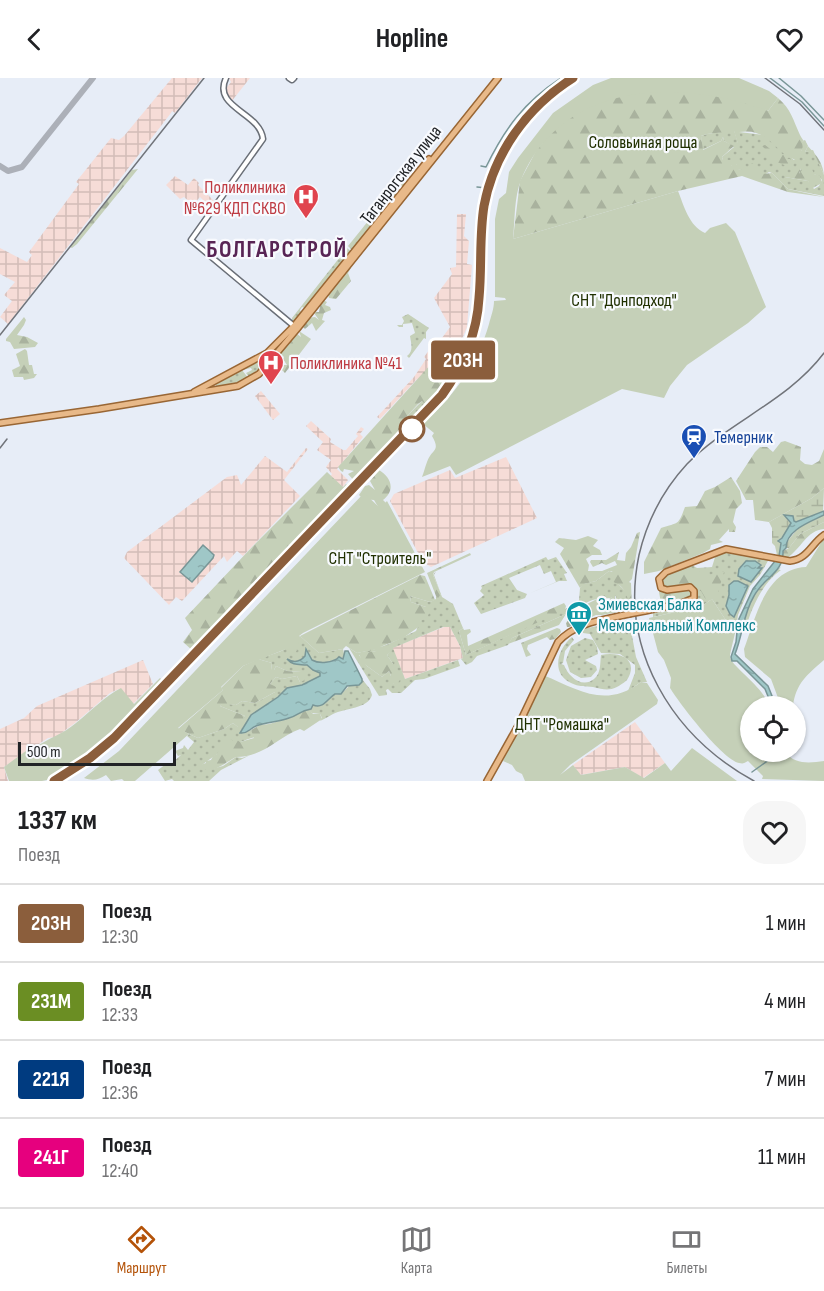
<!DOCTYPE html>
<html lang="ru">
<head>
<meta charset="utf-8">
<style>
	body { margin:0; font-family:"Sofia Sans Condensed",sans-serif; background:#f6f6f6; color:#202124; height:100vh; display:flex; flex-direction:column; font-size:22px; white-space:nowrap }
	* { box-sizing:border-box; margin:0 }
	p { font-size:20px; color:#757577 }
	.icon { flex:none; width:33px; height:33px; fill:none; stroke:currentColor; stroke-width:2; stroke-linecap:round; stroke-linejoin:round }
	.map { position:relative; height:703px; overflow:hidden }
	.side { display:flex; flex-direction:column; background:#fff; flex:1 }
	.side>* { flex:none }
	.badge { padding:0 12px; border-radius:4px; font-size:21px; line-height:39px }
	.fabs { position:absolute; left:740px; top:618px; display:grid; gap:12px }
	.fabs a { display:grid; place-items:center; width:66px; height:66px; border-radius:50%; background:#fff; box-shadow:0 2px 4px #0004; font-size:30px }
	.scale { position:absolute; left:18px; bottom:15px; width:158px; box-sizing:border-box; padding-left:6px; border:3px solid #212326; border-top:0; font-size:16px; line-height:21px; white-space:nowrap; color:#212326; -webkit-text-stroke:4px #f8fafe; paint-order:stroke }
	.map>.badge { position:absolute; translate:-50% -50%; box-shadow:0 0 0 3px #fff }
	.round { display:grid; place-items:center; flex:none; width:63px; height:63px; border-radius:24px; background:#f6f6f6 }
	.head { display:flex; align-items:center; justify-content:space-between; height:102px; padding:0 18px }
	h1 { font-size:28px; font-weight:700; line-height:45px }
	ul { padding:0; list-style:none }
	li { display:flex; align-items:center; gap:18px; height:78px; padding:0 18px; border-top:2px solid #e0e0e0 }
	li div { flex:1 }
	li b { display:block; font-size:22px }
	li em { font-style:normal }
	li .badge { min-width:66px; font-weight:700; text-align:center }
	header { display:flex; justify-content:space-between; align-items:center; height:78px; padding:0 18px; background:#fff; font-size:27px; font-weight:700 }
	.tab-bar { display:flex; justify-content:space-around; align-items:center; height:84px; border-top:2px solid #e0e0e0; background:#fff; font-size:16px; color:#757577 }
	.tab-bar a { display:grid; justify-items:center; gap:3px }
	.tab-bar .selected { color:#b45309 }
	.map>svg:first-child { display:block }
	.industrial { fill:url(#industrial-grid) }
	.grass { fill:url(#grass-dots); fill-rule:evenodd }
	.forest { fill:url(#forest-firs) }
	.wetland { fill:url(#wetland-marsh) }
	.green { fill:#c5d0b8 }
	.water { fill:url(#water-ripples); stroke:#799697; stroke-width:1.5 }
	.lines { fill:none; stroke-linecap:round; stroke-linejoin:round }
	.stream { stroke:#799697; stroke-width:1.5 }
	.taxiway { stroke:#acb0b8; stroke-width:6 }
	.tertiary-casing { stroke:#6a6f77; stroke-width:7 }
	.primary-casing { stroke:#996634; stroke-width:8 }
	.tertiary { stroke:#fff; stroke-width:4 }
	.primary { stroke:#e8b989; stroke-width:5 }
	.rail { stroke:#71747a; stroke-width:1.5 }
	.primary-bridge-casing { stroke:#996634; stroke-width:8; stroke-linecap:butt }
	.primary-bridge { stroke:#e8b989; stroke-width:5 }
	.line-casing { stroke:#fff; stroke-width:14 }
	.line { stroke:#8b5e3c; stroke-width:9 }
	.stop-dot { fill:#fff; stroke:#8b5e3c; stroke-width:3 }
	.labels { text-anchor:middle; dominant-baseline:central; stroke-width:4.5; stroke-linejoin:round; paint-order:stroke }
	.park-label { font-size:18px; fill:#203000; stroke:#f8fafe }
	.street-label { font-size:18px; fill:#212326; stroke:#f8fafe }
	.health-label { font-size:18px; fill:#be3a42; stroke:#f8fafe; text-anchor:end }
	.transit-label { font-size:18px; fill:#164399; stroke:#f8fafe; text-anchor:start }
	.culture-label { font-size:18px; fill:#0d838f; stroke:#f8fafe; text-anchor:start }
	.district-label { font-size:24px; font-weight:bold; letter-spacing:1.5px; fill:#582555; stroke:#f8fafe }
</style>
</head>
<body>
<header><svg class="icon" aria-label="back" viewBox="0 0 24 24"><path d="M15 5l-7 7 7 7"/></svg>Hopline<svg class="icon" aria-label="heart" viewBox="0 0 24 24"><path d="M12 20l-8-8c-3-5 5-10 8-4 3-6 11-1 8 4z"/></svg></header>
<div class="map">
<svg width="824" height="703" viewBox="0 0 824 703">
	<defs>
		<pattern id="industrial-grid" width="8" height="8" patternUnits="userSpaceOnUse" patternTransform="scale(1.5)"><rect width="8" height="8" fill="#f6dcd7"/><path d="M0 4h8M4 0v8" fill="none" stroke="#d3bcb8"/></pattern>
		<pattern id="grass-dots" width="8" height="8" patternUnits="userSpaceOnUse" patternTransform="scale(1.5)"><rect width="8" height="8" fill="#c5d0b8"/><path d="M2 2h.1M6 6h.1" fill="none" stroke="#a9b29e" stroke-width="1.8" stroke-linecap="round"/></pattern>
		<pattern id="forest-firs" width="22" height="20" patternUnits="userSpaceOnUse" patternTransform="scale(1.5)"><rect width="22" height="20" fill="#c5d0b8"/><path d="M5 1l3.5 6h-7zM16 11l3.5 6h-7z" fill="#a9b29e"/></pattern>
		<pattern id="wetland-marsh" width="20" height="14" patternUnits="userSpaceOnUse" patternTransform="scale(1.5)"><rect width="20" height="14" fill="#c5d0b8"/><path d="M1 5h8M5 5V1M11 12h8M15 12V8" fill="none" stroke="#a9b29e"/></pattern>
		<pattern id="water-ripples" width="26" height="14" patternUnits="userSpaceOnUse" patternTransform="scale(1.5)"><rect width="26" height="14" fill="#9fc7c7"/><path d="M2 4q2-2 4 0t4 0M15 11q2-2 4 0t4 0" fill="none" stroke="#89abab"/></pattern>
	</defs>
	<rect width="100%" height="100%" fill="#e7edf7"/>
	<path class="industrial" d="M172 0H202L175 35 172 33 171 35 8 246 0 239 12 223 4 217 15 204 0 196V170L27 184 32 177 29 174 79 106 76 104 111 60 119 62 124 58Z
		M229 0H250L231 24 225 12 231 4Z
		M175 98 188 107 194 100 199 105 198 107 214 123 208 131V127L200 119 193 127 184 119 180 121 166 107Z
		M457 136H466L464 158 469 163 467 186 472 187 467 249 460 266 448 283 452 292 449 297 417 301 380 341 377 339 414 299 426 281 424 279 436 263 439 264 450 249 434 220 452 196 450 190 456 189Z
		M261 313 280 336 273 342 255 318Z
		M311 343 331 361 330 364 343 372H346L358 358 356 356 361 349 364 351 360 356 363 359 337 391 348 402 343 409 330 399 332 396 326 389 331 382 317 372 323 364 306 348Z
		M306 370 308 371 284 402 300 418 243 478 237 473 227 484 224 478 182 523 176 519 169 527 124 480 127 474 227 399 237 397 241 407 265 378 287 394Z
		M506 379 537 440 431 489 423 484 390 423 394 416 450 392 455 400Z
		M444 549H450L460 568 463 580 405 601 392 570Z
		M143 582 153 606 133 626 125 628 119 611 110 615 75 645 56 659 48 660 4 689 8 703H0V651L24 640 37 628Z
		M635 644 665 685 643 700 625 689 580 697 573 687Z"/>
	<path class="grass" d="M734 52 738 65 739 54 764 57 794 82 802 72V64L805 62 808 68 805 74 813 72 824 97V118L788 111 772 95 769 94 764 97 737 91V86L731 88V82H723L722 79 734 69 724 63 723 59 721 63 702 72 701 58 707 56ZM801 90 799 96C809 96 816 94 822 102L819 108 814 111 808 103 785 99 786 98 791 99Z
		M403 100 407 104 395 114 396 116 394 121 353 173 348 168Z
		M347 170 352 174 310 226 305 230 302 229 300 232 301 234 292 245V240Z
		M408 236 429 250 426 254V261L424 260 409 280 407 278C414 273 411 265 410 258L415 255 412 245 403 246V249H399L397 247H402L404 243 402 239Z
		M267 278 269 282 264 289 250 300 246 295 252 292 251 290 242 292 249 301 237 307 216 308V305Z
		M422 323 432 327 407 352 403 353 404 356 400 362 357 407 356 405 385 375 393 364 397 348Z
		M722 474 769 481 760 497 750 508 738 537 736 550 725 541 712 521 702 528 653 539V532L693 523V508L669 510 663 508 661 502 669 494 690 486 697 490 712 489 716 476Z
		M546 479 548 482 556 479 567 495 564 496 567 503H559L528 516 556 504 551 493 544 496 540 487 509 500 517 512 527 516 525 520 481 536 474 525 484 517 480 513 482 510 481 508Z
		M436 493 434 497 442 519 453 526 463 550 459 553 466 577 567 530 566 536 512 560 508 567 477 578 472 584 466 587 461 581 463 580 460 568 450 549H443L393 570 405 601 458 582 460 588 424 601 415 602 401 615H392L388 611 386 612 387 617 379 618 349 570 357 575 380 570 416 553 426 529 411 524 410 518 430 524 436 521V518L438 519 441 516 433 497ZM391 572 387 577 393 586 394 606 389 593 382 599 367 588 359 577 376 573Z
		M609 493 614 494C613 503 621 509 627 514L629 525 632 530 627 532 623 528 615 530 616 518C607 522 604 519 597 521 585 523 575 532 569 540L579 522 580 510 583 506 596 503Z
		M629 542 636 579 647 604H641L628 613 635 595V587L620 576 601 575 590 556 583 555 582 551Z
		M300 558 319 575 343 571 345 580 339 579C333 584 316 588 311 581 309 578 308 575 306 572L305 578 302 582 292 584 294 586 307 587 313 592 320 595V598L302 607 287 610 278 619 251 637 240 654 251 652 255 659C234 665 219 674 202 687L207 692 223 688 236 679 242 680 250 677 221 692 209 703H174L172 701 165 703 158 692 166 686H171L181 677 178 678 175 673 183 670 184 667 188 672 194 664 187 658 189 656 198 660 224 651 233 645 238 649 245 638 220 628 223 625 236 627 242 623 255 625 275 614 270 606 276 599 282 601 297 598 300 604 301 594 287 593 276 588 274 592H271L272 585 258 581C276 575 288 573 300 558Z
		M572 559 574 562 565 573 563 585 561 586 564 587C568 598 582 611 594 601 601 596 600 585 601 577 619 573 640 581 627 602 614 613 608 613 593 609 585 608 579 609 571 605 550 595 558 570 572 559Z
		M585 560 593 562 597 569 598 576 585 582 596 588 597 592 591 599 581 600 570 594 566 582 571 568Z
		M362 601 370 611 372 617C368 631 345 630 333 636 329 638 325 641 320 643L322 640 320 636 312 635 309 631 313 627C323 630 327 624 333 617L341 616 350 607 360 606Z"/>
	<path class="forest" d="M667 3C706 5 734 11 768 33L778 20C791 31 793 42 800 57 808 72 822 77 824 97L813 73 805 74 808 68 804 62H803L802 72 797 82C775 78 771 49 739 54L741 60V66H738L734 53 707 56 701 58 703 72 721 63 723 59 724 63 734 68 722 79 723 82H731V88L736 83 738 91 746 92 752 85 763 92 762 96 772 95 788 111 824 119 788 114 742 98 678 113 513 161 520 103 536 73 551 54 578 31 609 14 636 6Z
		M765 67 774 74 777 72 782 76H784L786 81H790L791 87 789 89 772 82 764 74 768 73 762 68Z
		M797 87 801 90 799 96 802 92 812 91 814 96 820 98 822 105 811 111 808 103 785 99V98H791L798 91 796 89Z
		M138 91 77 166 72 170 70 169 132 92Z
		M350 188 351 190 348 195 351 203 336 221 329 220 328 216Z
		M323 222 327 224 325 227 330 229 331 232 324 235 322 242 325 243 316 253 312 245 305 251 302 248 307 240 315 239 319 242 314 235 310 239 317 230 315 234H319L320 229 318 228Z
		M24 239 26 242 24 247 17 257 27 259 38 265 35 269 14 271 10 264 6 263V261Z
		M299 253 311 261 285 295 280 290V285L284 284 283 287H287L283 281 284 279 280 275 296 255 301 259Z
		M460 266 467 270 461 284 432 327 429 325 426 327 422 323 418 326 398 348C401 365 368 394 356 405L348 396 354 393 344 391 343 394 341 393 338 389 431 286 449 297 452 292 448 284Z
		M25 271 27 273 29 287H32L34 296H37L34 300 24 302 23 299H14L12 292 20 288 16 276Z
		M785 363 801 369 800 382 805 386 812 387 819 383 824 371V410L812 420 769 444 755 442 753 422H746L736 403 755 374 760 369H767L773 374 781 364Z
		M379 392C391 399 396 412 383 422L387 426 380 432 374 422 363 421 359 417 365 408 369 407 375 412 370 403Z
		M327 394 343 409 346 406 348 408 340 418 338 426 193 573 183 564 192 552 185 540 253 468Z
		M731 399 740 413 742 425 736 431 733 444 736 449 735 454H729V451L719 462 723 464 711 467 710 471 703 475 659 493 644 496V484L661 450C679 444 678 448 685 429L697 428 705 413 715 409Z
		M824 444V451C807 452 801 471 787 480L783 479V473L789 470 800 456Z
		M640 454 632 501 629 504 631 505 632 530C625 518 628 509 611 503L614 498 612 493H609L596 503 584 506 580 510 560 476 564 470 555 464 559 460 576 462 588 458 598 462 593 468 600 472 602 477H592L586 481 589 487 588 493H602L617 487 615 483 606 487 602 485 593 489 590 484 591 482H606L619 474 617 482 625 483 626 475 631 469 637 455Z
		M470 475 471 477 434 494 433 497 441 516 438 520 436 518 427 495Z
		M686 490H691L710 497 716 494H724L716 521 706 522 701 513H695L691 507 670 509 664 505V500L671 495Z
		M420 497 425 498 435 522 430 524 410 518 411 524 426 529 430 533 427 540 420 543V548L403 560 380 569 387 567 391 568 392 572 387 577 402 599 397 606H394L389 601 391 598 389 593 382 599 367 588 362 583 359 576 376 573 378 571 357 575 346 568 343 571 319 575 300 558Z
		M687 511 691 514V518L676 524 661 525 659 514 660 512Z
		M605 517 608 522 615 517V530L623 528 627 532 602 537H596L569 549H567L566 545 575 532Z
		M564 525 566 528 565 532 466 577 459 553 463 550 464 552 470 551 471 554 467 557 468 568Z
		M566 536 559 547 508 566 512 560Z
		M557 550 560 551 561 554 555 561 550 562 547 559 528 567 527 571 531 577 526 579 521 565Z
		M258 581 272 585 271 592H274L276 588 287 593 301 594 305 602 300 604 297 598 282 601 276 599 270 606 276 609 275 614 255 625 242 623 236 627 223 626 220 628 245 638 239 650 233 645 224 651 198 660 178 651 223 612 221 610 243 588Z
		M303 631H309L313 636H320L322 641 304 653 300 651C276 660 264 679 236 679 221 687 215 695 199 691L200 687 206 685V683L211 682 213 678 217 676 223 663 231 661 234 664 237 662 240 664 254 660 251 652 260 647 269 646 290 640Z"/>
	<path class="wetland" d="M824 410 823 434 796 444H794L792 440 784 437 790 443C791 450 784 460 778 462L781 465 779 478 777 477 775 468 772 465V450L769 444 812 420Z
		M824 437V444L800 456 789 470H786V465L799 449Z
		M781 489 779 492H781C762 505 751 531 745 553H742C743 528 761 505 781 489Z"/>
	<path class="green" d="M611 0H739L769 13 778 20 768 33C680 0 563 2 521 102 514 119 515 142 513 161L678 113C684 128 689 148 705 155L710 150 726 145 735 154 766 229 748 245 687 287 670 308 664 320 622 311 456 397 450 388 422 399C424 394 425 389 427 384 432 370 441 374 432 358L434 355 423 346C453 319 478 285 489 246 491 238 494 231 494 223L506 222 505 220 495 219V141L499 121 506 115 509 94 518 80 553 35 593 7Z
		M364 415 380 430 387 423 425 494 303 555 299 558 304 562 293 568 297 572 295 575 286 571 243 588 221 609 223 612 178 650 189 656 135 703H124L122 701 111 703 106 697C98 702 93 703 84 700L119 673Z
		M824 460V582C807 597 796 605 793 628H781L771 601 745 579 744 571C756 539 765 491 806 489Z
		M712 521 725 541 736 550C735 557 730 574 730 579 731 588 764 609 769 628H750V674H785C795 687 810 685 824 683V703L762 701 763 698 748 683C744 685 744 686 739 685 722 681 680 626 670 610L671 600 664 582 658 574 649 540 702 528Z
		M543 597C579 612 605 631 641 604L647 605 658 622 657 626 570 687 560 697 573 687 581 697 625 689 644 700 665 685 671 693 692 670 737 703H525L522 696 516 693 512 687 503 683Z
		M160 600 164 604C140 630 76 698 42 703 31 703 19 703 9 703L4 689 34 667 36 669C49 660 63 656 76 645 91 633 104 619 121 610L134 626Z"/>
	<path class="water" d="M824 433V437C810 444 786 452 786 470L783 473C784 495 764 499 754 518 743 536 743 556 735 576L768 608 776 628H772L765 611 737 583H732L731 579 736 564 738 543 753 511 779 478 781 465 778 463 782 460 791 445 784 437 793 438 794 443 796 444Z
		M203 467 214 477 213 480 192 504 180 494Z
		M746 483H755L761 487 758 490H762L751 504 738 498 739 491Z
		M734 503H738L748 508 734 539 730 536 726 528 729 517V507Z
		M306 571 312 582C319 586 333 585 339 579L343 581 345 573H348L362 601V604L359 607 347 608 341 616H335C327 621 324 631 313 627L311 631C299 633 299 637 289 640 279 644 266 644 256 648 249 651 248 656 240 655L251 637 278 619 287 610 302 607 320 598V595L313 592 307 587C299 586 293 588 287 581 294 585 300 584 305 578Z"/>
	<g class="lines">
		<path class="stream" d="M770 0 802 24 824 48
			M779 0 801 18 824 42
			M481 88 486 89C505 50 524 24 561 0
			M477 109 487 110C501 65 530 25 570 0
			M752 694 780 674"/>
		<path class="taxiway" d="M0 88 8 93 22 89 93 0"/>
		<defs>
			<path id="tertiary" d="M226 0C212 30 260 34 263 61L191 162 294 248
				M289 0 292 2 294 0"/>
			<path id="primary" d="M194 314 267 275 294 248 429 81
				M0 345 99 331 238 308 259 296 297 251 498 0
				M645 533 682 525 694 520V513L690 509 667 512 661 510 659 501 666 494 726 471 790 483C808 481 811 466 824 457
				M487 703 519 646 558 564C576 544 603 542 629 536"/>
		</defs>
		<use href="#tertiary" class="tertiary-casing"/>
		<use href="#primary" class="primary-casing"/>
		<use href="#tertiary" class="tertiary"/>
		<use href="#primary" class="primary"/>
		<path class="rail" d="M765 0 800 26 824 52
			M0 257 204 0
			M0 370 7 361
			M55 703 90 680 114 660 442 317C463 288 477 256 479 220 482 192 480 165 483 137 490 81 524 30 573 0
			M754 703C672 658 619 572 639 477 647 443 663 412 687 386 728 344 788 323 824 275"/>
		<defs>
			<path id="primary-bridge" d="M629 536 645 533"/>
		</defs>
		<use href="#primary-bridge" class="primary-bridge-casing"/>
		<use href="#primary-bridge" class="primary-bridge"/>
	</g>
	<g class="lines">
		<defs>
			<path id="line" d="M54 703 90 680 114 660 442 317C463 288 477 256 479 220 482 189 479 159 484 128 494 75 527 29 573 0"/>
		</defs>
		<use href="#line" class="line-casing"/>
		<use href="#line" class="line"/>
	</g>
	<defs>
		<symbol id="hospital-pin" viewBox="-11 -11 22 30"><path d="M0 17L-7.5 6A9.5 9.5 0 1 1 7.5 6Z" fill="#e0444e" stroke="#f8fafe"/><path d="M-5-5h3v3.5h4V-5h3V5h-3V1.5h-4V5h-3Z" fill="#fff"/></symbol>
		<symbol id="station-pin" viewBox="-11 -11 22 30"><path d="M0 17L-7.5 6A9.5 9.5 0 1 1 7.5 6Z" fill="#1a4fb4" stroke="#f8fafe"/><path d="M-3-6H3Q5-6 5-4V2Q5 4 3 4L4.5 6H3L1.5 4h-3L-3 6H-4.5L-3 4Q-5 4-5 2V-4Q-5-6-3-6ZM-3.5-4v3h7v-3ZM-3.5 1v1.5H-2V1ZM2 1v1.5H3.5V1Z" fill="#fff"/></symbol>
		<symbol id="museum-pin" viewBox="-11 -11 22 30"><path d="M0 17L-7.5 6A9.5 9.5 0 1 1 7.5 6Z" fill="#0f9aa8" stroke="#f8fafe"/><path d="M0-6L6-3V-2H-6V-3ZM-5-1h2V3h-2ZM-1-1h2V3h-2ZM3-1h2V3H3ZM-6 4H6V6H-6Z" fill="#fff"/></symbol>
	</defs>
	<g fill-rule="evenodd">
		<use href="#hospital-pin" x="291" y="104" width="30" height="40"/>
		<use href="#hospital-pin" x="256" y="270" width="30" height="40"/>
		<use href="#station-pin" x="679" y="344" width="30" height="40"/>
		<use href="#museum-pin" x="564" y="521" width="30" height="40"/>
	</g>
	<circle class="stop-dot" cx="412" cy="351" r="12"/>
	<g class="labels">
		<g class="park-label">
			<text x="643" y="64">Соловьиная роща</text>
			<text x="624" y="222">СНТ "Донподход"</text>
			<text x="380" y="480">СНТ "Строитель"</text>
			<text x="562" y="646">ДНТ "Ромашка"</text>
		</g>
		<g class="street-label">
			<text transform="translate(401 97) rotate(-52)">Таганрогская улица</text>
		</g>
		<g class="health-label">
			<text x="286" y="109">Поликлиника<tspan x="286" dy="21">№629 КДП СКВО</tspan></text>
			<text x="290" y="285" text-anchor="start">Поликлиника №41</text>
		</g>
		<g class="transit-label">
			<text x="714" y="359">Темерник</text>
		</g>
		<g class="culture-label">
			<text x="598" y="526">Змиевская Балка<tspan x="598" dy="21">Мемориальный Комплекс</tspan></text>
		</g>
		<g class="district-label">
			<text x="277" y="171">БОЛГАРСТРОЙ</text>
		</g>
	</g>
</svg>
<div class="fabs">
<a><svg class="icon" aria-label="locate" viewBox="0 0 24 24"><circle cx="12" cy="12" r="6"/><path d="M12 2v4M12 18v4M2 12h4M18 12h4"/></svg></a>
</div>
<div class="scale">500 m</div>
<b class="badge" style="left:463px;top:282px;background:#8b5e3c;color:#fff">203Н</b>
</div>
<section class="side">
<div class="head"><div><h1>1337 км</h1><p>Поезд</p></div><a class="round"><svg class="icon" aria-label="heart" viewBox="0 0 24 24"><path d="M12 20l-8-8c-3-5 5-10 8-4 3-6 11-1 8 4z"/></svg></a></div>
<ul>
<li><span class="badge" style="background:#8b5e3c;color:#fff">203Н</span><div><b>Поезд</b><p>12:30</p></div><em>1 мин</em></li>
<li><span class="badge" style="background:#6b8e23;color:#fff">231М</span><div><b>Поезд</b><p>12:33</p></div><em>4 мин</em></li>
<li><span class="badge" style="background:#003b80;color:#fff">221Я</span><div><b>Поезд</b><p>12:36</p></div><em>7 мин</em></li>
<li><span class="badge" style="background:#e6007e;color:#fff">241Г</span><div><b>Поезд</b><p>12:40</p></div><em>11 мин</em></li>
</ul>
</section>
<nav class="tab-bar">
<a class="selected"><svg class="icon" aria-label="directions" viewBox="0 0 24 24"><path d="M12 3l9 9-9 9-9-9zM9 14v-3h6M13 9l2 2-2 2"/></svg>Маршрут</a>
<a><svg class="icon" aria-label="map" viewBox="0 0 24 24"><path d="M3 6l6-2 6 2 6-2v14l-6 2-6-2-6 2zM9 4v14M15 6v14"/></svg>Карта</a>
<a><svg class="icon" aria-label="tickets" viewBox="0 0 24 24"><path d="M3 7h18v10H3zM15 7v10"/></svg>Билеты</a>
</nav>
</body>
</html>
